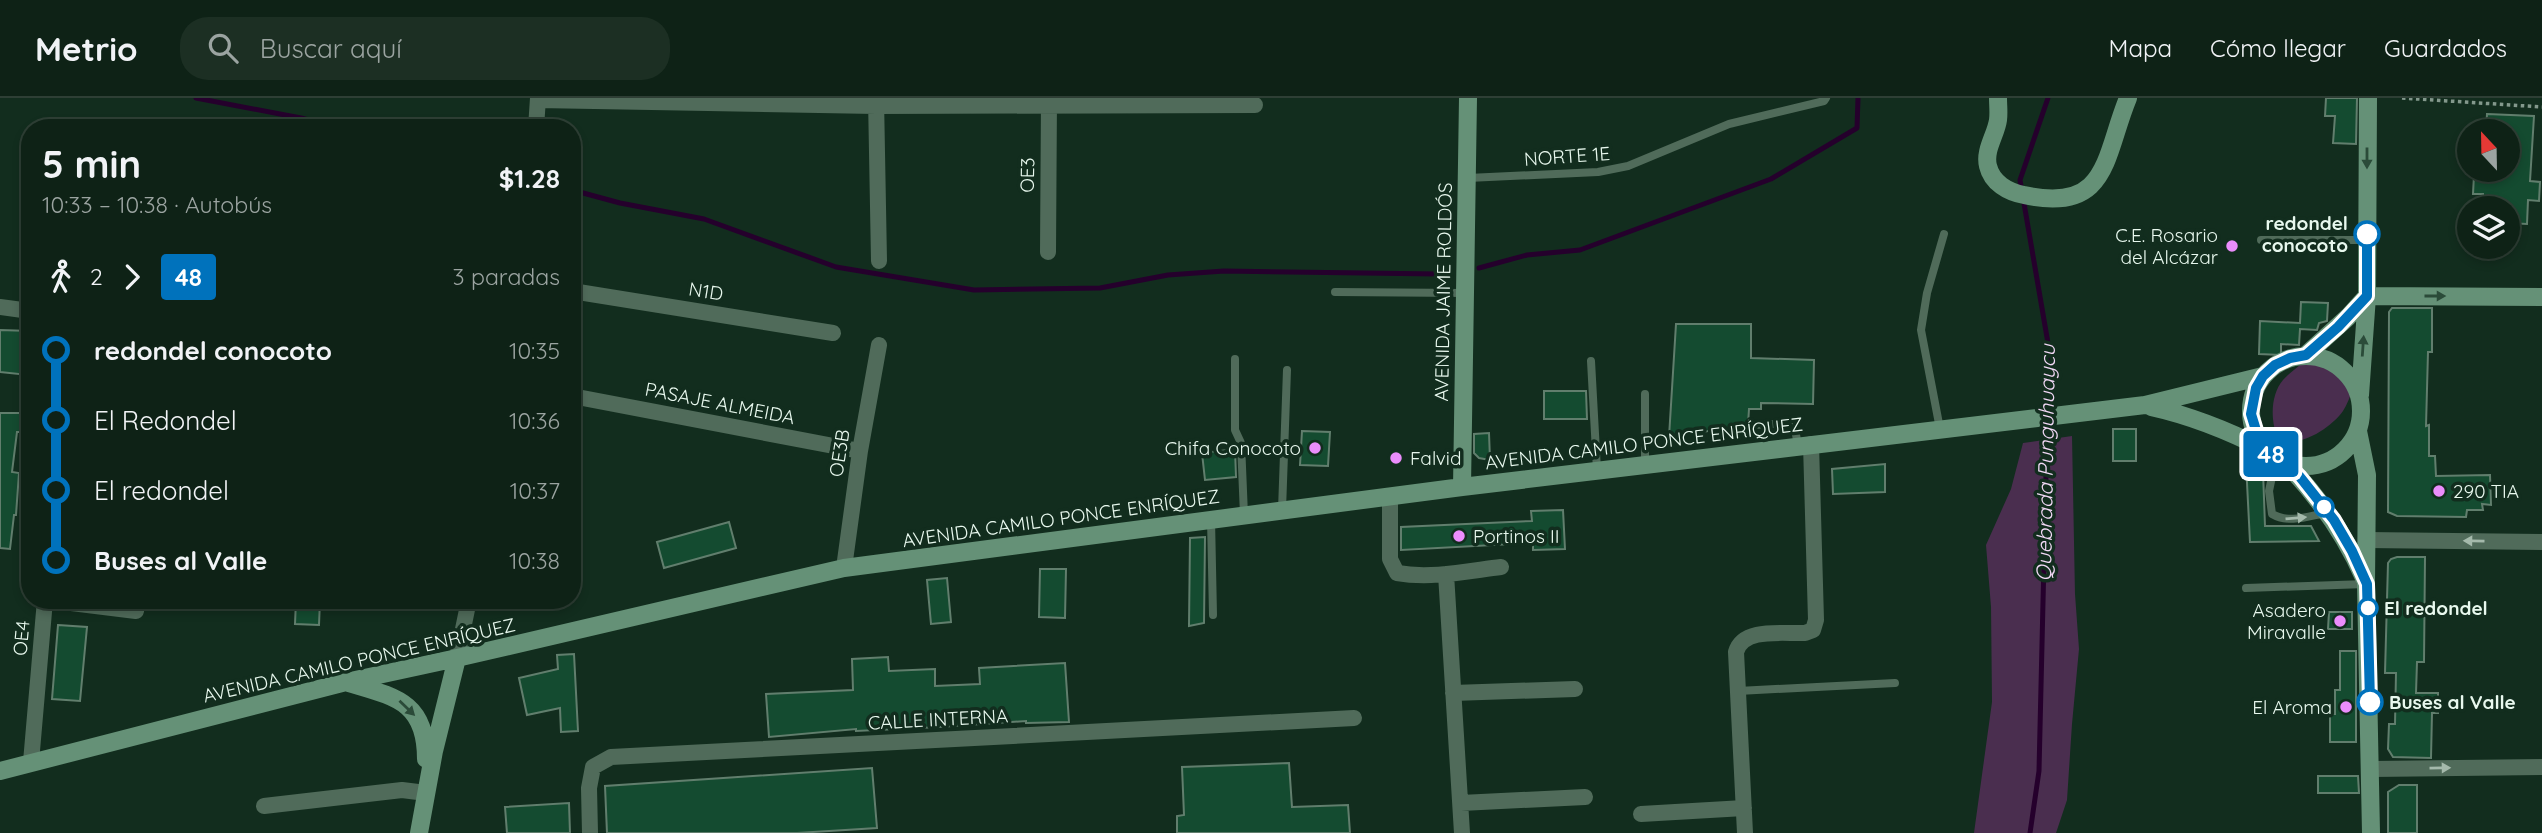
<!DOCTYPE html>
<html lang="es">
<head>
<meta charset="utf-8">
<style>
	body { margin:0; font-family:Quicksand,sans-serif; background:#1c2f23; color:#f1f3f6; height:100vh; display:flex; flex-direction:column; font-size:26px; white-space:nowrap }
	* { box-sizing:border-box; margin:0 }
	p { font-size:23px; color:#9ba4a1 }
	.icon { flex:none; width:38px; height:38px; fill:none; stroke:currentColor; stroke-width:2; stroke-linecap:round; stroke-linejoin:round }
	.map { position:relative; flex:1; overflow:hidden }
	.panel { position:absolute; left:21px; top:21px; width:560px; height:490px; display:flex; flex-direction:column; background:#0e2216; border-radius:28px; box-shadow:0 4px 10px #0003,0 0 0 2px #2e3f35 }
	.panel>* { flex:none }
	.badge { padding:0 14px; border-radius:5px; font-size:24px; line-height:46px }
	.needle { width:46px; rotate:338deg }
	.controls { position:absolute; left:2457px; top:21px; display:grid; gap:14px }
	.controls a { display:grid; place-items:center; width:63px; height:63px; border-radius:50%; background:#0e2216; box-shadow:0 4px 10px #0003,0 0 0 2px #2e3f35; font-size:35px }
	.map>.badge { position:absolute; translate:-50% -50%; box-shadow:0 0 0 4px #fff }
	.legs { display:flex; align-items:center; gap:10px; height:77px; padding:0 21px; font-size:23px }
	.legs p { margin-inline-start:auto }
	.summary { display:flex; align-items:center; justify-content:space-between; height:119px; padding:0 21px }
	h1 { font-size:38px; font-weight:700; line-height:52px }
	ul { padding:0 21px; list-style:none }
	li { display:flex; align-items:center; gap:24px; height:70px; font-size:26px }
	li i { display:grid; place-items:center; width:10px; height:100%; margin:0 9px; background:currentColor }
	li i::after { content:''; width:18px; height:18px; margin:-9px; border:5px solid; border-radius:50%; background:#0e2216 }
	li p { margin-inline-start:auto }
	li:first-child i { background:linear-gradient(#0000 50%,currentColor 0) }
	li:last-child i { background:linear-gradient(currentColor 50%,#0000 0) }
	header { display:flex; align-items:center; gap:42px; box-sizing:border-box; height:98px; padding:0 35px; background:#0e2216; border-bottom:2px solid #2e3f35 }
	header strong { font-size:33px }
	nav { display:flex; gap:38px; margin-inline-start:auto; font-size:24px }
	.search { width:490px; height:63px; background:#1c2f23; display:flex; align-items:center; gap:18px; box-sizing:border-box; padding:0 24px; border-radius:28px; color:#9ba4a1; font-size:26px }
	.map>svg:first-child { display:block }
	.green { fill:#4a2e4f }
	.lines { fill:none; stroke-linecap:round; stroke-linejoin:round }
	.stream { stroke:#25002c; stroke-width:5 }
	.building { fill:#144b30; stroke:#617e6d; stroke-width:2 }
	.path { stroke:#83988c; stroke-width:3.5; stroke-dasharray:3.5 3.5; stroke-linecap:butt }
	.lane { stroke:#506b5a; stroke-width:8 }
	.street { stroke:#506b5a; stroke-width:16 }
	.secondary { stroke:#659177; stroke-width:18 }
	.oneway { fill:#2b4b39 }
	.oneway2 { fill:#a4b9ab }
	.line-1-casing { stroke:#fff; stroke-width:16 }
	.line-1 { stroke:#0072bc; stroke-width:10 }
	.stop-1-dot { fill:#fff; stroke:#0072bc; stroke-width:3.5 }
	.poi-dot { fill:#eb8dfc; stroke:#122d1e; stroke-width:2.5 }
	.labels { text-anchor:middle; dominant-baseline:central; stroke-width:7; stroke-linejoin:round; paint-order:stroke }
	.street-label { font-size:19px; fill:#e8f8ee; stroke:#122d1e }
	.stop-label { font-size:19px; font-weight:bold; fill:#e8f8ee; stroke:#122d1e; text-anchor:start }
	.poi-label { font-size:19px; fill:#e8f8ee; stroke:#122d1e; text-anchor:end }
	.water-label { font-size:21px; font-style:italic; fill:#f3d9f7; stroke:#122d1e }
</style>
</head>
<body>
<header>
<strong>Metrio</strong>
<div class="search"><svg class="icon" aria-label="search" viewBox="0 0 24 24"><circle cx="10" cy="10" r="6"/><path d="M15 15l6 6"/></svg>Buscar aquí</div>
<nav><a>Mapa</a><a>Cómo llegar</a><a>Guardados</a></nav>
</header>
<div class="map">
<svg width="2542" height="735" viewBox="0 0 2542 735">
	<rect width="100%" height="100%" fill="#122d1e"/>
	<path class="green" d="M2331 262 2346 274 2353 292C2350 298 2347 307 2343 313 2331 330 2300 350 2279 342 2270 325 2270 297 2283 282 2289 275 2298 269 2305 263Z
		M2072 338 2075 496 2079 551 2072 626 2067 702 2056 735H1974L1992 604 1991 509 1986 447 2011 391 2023 345Z"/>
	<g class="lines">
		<path class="stream" d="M196 0 301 20 339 30
			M572 92 620 105 704 121 836 169 974 192 1100 190 1168 177 1224 173 1438 176
			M1479 170 1527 157 1580 152 1771 81 1857 30 1858 0
			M2030 735 2039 673 2049 251 2020 82 2048 0"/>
	</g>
	<path class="building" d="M2326 0H2357L2356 46 2333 45 2335 18H2325Z
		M2487 16 2534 18 2530 83 2540 84 2539 103 2528 102 2527 126 2508 125V110H2483V96H2473L2474 77H2484V72H2508V33H2486Z
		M2301 204 2328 205 2327 223 2319 225 2317 232 2300 231 2299 247 2281 246V257L2259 256 2260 223 2300 225Z
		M2392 210H2432V254H2428L2426 328 2429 327V358H2435L2436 378 2490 377 2491 407 2482 406 2483 412H2467L2466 419 2397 418 2388 414 2389 214Z
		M1676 226H1751V260L1814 262 1813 306 1761 305V311H1749L1748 327 1669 339Z
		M0 232 30 233 28 277 0 274Z
		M1544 293H1586L1587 321H1544Z
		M0 315H22V334H17L12 374 19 375 16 417H14L10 451 0 450Z
		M2113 331H2136V363H2113Z
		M1302 333 1330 334 1328 368 1300 367Z
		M1489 335 1490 362 1479 360 1474 355V336Z
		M1235 351 1236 379 1205 382 1202 355Z
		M2246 365 2263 373 2265 428H2311L2319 443 2250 444Z
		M1885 366V394L1833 396 1832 371Z
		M1563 412 1565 451 1533 452V445L1401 452V429L1532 423 1531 413Z
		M729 424 736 450 664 470 657 444Z
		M1205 439 1204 525 1189 528 1190 440Z
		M2397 459H2425L2424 564H2417L2416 595H2438V615H2432L2431 660 2393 659 2388 651 2389 626H2395L2396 575H2385L2388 465 2391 461Z
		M1040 471H1066L1065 520 1039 519Z
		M947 480 951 524 931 526 927 482Z
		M296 502H320L319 527 295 526Z
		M2329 514H2352V531H2328Z
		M58 527 87 529 80 603 52 601Z
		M2340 553H2356V644H2330V616H2335V592H2340Z
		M574 556 578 633 561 634 560 610 527 617 519 580 558 571 557 557Z
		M888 559 889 573 935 571V588L980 586 979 570 1065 565 1069 624 1026 625V623L939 629 856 633V631L769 639 766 596 853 592 852 561Z
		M1289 665 1292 709 1348 707 1350 735H1177V718L1184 717 1182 669Z
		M872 670 877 730 797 735H607L605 688Z
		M2318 678H2358L2359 695H2318Z
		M2399 687H2417V735H2388V694Z
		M569 705 570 735H507L505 709Z"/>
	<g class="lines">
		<path class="path" d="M2402 0 2542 9"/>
		<path class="lane" d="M1468 80 1598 74 1628 68 1729 26 1824 3 1826 0
			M2261 142H2367
			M1335 194 1464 195
			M1235 261V332L1241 345 1244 417
			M1591 263 1597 372
			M1645 296V366
			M1754 327 1794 325 1798 348
			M1940 331 1921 232 1927 195 1944 136
			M2276 360 2269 393 2272 416C2289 426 2309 418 2326 415
			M1282 412 1287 272
			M1211 421 1213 517
			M2246 490 2366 486
			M1738 593 1895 585"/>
		<path class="street" d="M876 0 879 163
			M538 2 876 8 1255 7
			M536 30 538 0
			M1048 154 1049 0
			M572 193 833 235
			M0 209 30 213
			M572 298 860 353
			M1390 398V461L1397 475C1431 481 1468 473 1501 469
			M2366 442 2542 444
			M844 470 860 353 879 247
			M1446 476 1462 735
			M47 502 136 513
			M457 560 469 502
			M1453 595 1575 591
			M31 664 45 502
			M2372 671 2542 669
			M1461 705 1585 699
			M264 708 402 692 426 695
			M1641 716 1744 710
			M590 735 589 690 593 669 611 659 1354 620
			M1745 735 1736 554C1743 529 1783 536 1805 535L1813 532 1816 522 1811 346"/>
		<path class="secondary" d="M1998 0C1998 7 1999 15 1998 22 1996 37 1984 52 1988 68 1992 85 2008 94 2024 97 2109 116 2104 58 2128 0
			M2367 198 2542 199
			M2306 257 2348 219 2367 198
			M2251 313a55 55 0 1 1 110 0a55 55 0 1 1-110 0Z
			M2360 297 2367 198 2368 0
			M2151 309C2192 318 2229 333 2266 352
			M2358 333 2367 377 2366 486 2371 735
			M2287 366C2320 401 2345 436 2364 480
			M1462 389 1468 0
			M349 585C396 599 426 604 426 661
			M0 673 346 584 457 560 844 470 1462 389 2145 307 2263 278
			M419 735 434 653 457 560"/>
	</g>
	<defs><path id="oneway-solid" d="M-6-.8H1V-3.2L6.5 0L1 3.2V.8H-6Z" transform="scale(1.75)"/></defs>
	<g class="oneway">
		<use href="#oneway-solid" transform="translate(2367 60) rotate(90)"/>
		<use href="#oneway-solid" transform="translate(2435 198)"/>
		<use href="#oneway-solid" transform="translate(2363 248) rotate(-86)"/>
		<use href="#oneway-solid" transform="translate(407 610) rotate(44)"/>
	</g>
	<g class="oneway2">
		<use href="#oneway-solid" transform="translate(2296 420) rotate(-5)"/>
		<use href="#oneway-solid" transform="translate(2474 443) rotate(-179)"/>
		<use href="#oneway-solid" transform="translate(2440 670) rotate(-1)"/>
	</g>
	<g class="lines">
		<defs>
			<path id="line-1" d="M2367 136V198L2338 229 2306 257 2290 260 2275 267 2263 278 2256 290 2251 316 2259 342 2266 352 2287 366 2300 379 2334 422 2352 453 2367 486 2370 604"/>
		</defs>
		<use href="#line-1" class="line-1-casing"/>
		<use href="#line-1" class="line-1"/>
	</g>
	<g class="stop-1-dot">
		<circle cx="2367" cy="136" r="12"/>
		<circle cx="2324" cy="409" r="9"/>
		<circle cx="2368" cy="510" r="9"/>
		<circle cx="2370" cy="604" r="12"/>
	</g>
	<g class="poi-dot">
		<circle cx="2232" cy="148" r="7"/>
		<circle cx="1315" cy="350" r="7"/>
		<circle cx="1396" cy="360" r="7"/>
		<circle cx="2439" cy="393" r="7"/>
		<circle cx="1459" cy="438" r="7"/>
		<circle cx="2340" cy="523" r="7"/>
		<circle cx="2346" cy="609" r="7"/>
	</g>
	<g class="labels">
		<g class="street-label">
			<text transform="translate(1567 58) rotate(-4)">NORTE 1E</text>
			<text transform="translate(1027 77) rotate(-89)">OE3</text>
			<text transform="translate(706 193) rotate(9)">N1D</text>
			<text transform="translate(1443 194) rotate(-89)">AVENIDA JAIME ROLDÓS</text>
			<text transform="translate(720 305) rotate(11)">PASAJE ALMEIDA</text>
			<text transform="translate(1644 345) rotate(-7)">AVENIDA CAMILO PONCE ENRÍQUEZ</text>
			<text transform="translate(839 355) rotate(-81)">OE3B</text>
			<text transform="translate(1061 420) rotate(-8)">AVENIDA CAMILO PONCE ENRÍQUEZ</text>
			<text transform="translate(21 540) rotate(-85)">OE4</text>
			<text transform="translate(359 562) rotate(-13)">AVENIDA CAMILO PONCE ENRÍQUEZ</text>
			<text transform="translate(938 621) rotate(-3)">CALLE INTERNA</text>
		</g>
		<g class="stop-label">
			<text x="2348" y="125" text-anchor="end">redondel<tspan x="2348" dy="22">conocoto</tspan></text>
			<text x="2384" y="510">El redondel</text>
			<text x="2389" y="604">Buses al Valle</text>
		</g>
		<g class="poi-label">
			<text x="2218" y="137">C.E. Rosario<tspan x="2218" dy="22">del Alcázar</tspan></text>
			<text x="1301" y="350">Chifa Conocoto</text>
			<text x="1410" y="360" text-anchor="start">Falvid</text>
			<text x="2453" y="393" text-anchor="start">290 TIA</text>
			<text x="1473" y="438" text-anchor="start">Portinos II</text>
			<text x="2326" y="512">Asadero<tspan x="2326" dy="22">Miravalle</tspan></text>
			<text x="2332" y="609">El Aroma</text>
		</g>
		<g class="water-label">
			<text transform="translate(2045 365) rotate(-89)">Quebrada Punguhuaycu</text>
		</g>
	</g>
</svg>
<div class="controls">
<a><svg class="needle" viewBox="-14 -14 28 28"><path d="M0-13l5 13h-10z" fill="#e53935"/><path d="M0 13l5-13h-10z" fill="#9ba4a1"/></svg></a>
<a><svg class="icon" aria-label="layers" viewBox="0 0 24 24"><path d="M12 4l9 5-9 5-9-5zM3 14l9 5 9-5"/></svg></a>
</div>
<b class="badge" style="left:2271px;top:356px;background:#0072bc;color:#fff">48</b>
<section class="panel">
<div class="summary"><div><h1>5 min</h1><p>10:33 – 10:38 · Autobús</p></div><b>$1.28</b></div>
<div class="legs"><svg class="icon" aria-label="walk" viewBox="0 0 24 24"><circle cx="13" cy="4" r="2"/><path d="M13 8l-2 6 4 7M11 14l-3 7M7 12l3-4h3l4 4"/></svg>2<svg class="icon" aria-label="forward" viewBox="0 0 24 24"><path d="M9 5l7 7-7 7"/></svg><b class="badge" style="background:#0072bc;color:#fff">48</b><p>3 paradas</p></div>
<ul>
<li><i style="color:#0072bc"></i><b>redondel conocoto</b><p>10:35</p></li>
<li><i style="color:#0072bc"></i><span>El Redondel</span><p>10:36</p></li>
<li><i style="color:#0072bc"></i><span>El redondel</span><p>10:37</p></li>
<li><i style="color:#0072bc"></i><b>Buses al Valle</b><p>10:38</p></li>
</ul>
</section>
</div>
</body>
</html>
